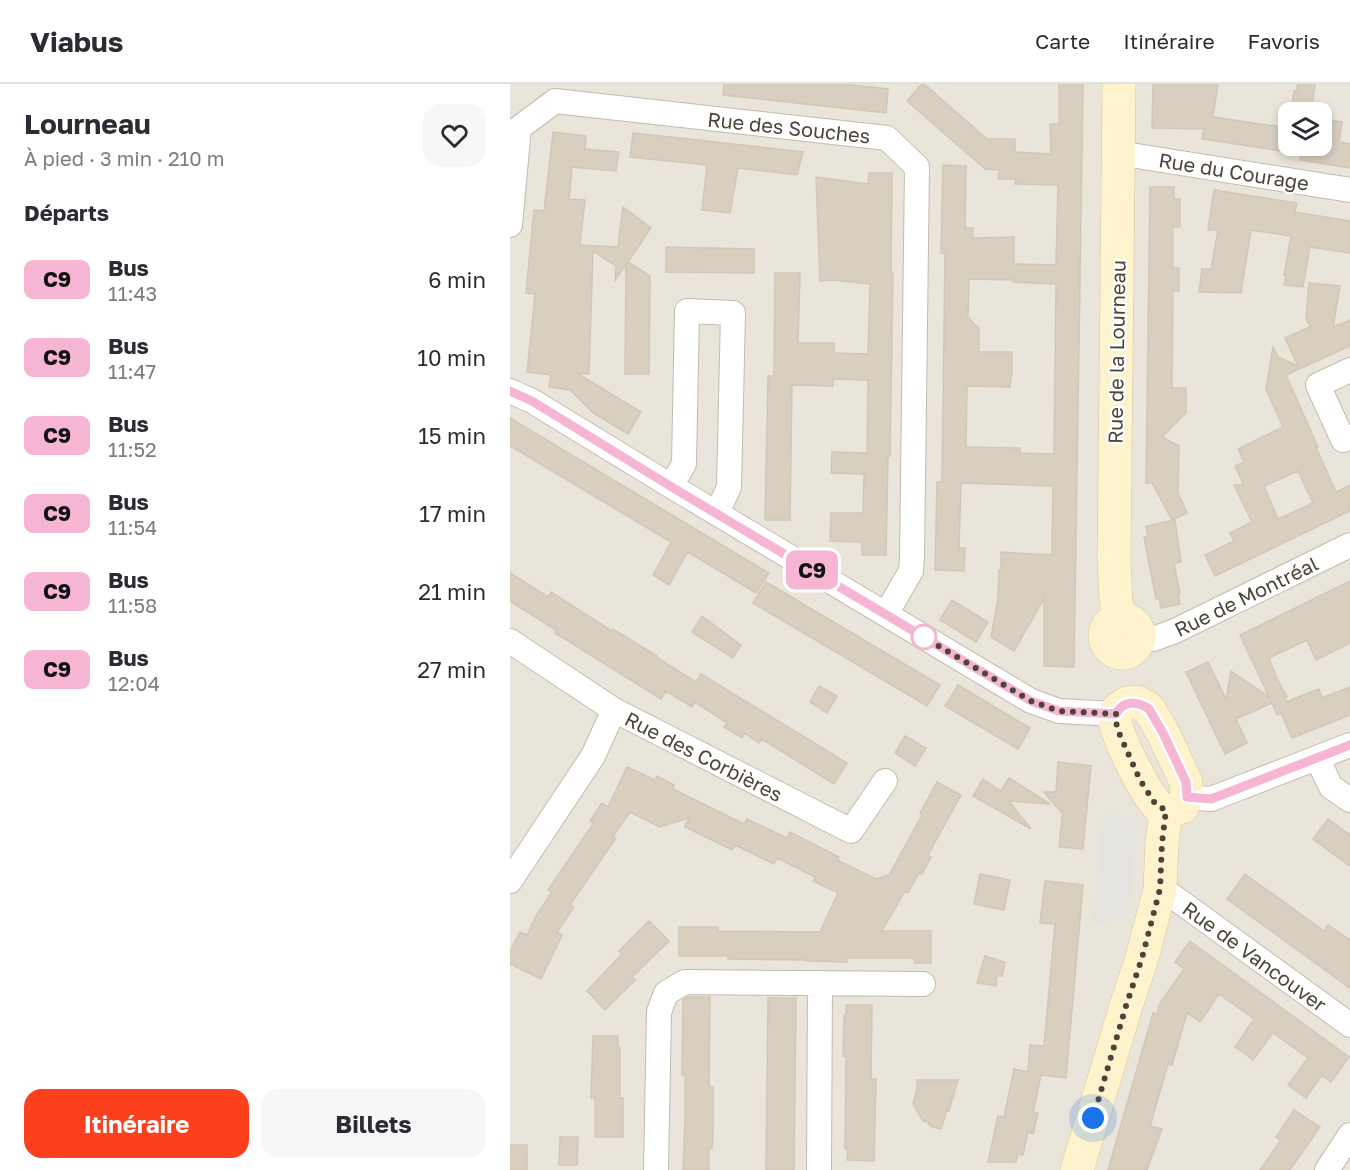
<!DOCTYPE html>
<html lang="fr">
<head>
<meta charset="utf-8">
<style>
	body { margin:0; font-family:"Golos Text",sans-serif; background:#f7f7f7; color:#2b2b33; height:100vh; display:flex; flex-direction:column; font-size:22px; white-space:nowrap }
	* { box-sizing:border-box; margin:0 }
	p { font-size:20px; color:#7c7c81 }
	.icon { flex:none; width:33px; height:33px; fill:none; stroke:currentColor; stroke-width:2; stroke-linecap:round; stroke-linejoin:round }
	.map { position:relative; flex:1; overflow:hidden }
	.sheet { display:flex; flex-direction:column; background:#fff; width:510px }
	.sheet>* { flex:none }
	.badge { padding:0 12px; border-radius:9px; font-size:21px; line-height:39px }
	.tools { position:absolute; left:768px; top:18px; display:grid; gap:12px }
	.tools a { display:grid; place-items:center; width:54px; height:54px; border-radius:12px; background:#fff; box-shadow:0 3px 9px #0003; font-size:30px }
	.you { position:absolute; width:30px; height:30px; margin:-15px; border:4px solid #fff; border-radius:50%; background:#1a73e8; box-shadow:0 0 0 9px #1a73e833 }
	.map>.badge { position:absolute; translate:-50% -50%; box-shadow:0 0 0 3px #fff }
	h2 { padding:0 24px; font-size:22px; line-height:54px }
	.round { display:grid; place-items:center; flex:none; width:63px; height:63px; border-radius:18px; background:#f7f7f7 }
	.headline { display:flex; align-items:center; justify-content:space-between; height:102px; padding:0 24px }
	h1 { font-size:28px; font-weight:700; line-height:45px }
	.button { display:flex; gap:12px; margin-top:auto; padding:12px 24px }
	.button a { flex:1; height:69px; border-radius:18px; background:#fc3f1d; color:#fff; font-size:24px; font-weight:700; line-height:69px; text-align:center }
	.button a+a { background:#f7f7f7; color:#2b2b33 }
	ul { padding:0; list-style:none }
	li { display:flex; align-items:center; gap:18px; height:78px; padding:0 24px }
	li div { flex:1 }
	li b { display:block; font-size:22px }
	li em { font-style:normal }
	li .badge { min-width:66px; font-weight:700; text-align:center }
	header { display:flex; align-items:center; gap:36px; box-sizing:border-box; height:84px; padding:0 30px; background:#fff; border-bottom:2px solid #e1e1e2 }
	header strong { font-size:28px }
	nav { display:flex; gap:33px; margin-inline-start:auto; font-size:21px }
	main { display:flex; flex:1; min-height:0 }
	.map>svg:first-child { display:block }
	.residential { fill:#eae5da; fill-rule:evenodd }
	.parking { fill:#e5e3e0 }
	.building { fill:#d8cfc1; stroke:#d3c7b4; stroke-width:1.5; fill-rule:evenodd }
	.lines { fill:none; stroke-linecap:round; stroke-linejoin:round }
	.street-casing { stroke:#c2bbae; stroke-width:26 }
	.secondary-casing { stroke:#d6c79b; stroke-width:34 }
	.street { stroke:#fff; stroke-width:24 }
	.secondary { stroke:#fff3cd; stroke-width:33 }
	.line-casing { stroke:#fff; stroke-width:14 }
	.line { stroke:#f5b5d3; stroke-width:9 }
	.walk { stroke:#4b4439; stroke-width:6; stroke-dasharray:0 10.8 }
	.stop-dot { fill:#fff; stroke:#f5b5d3; stroke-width:3 }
	.labels { text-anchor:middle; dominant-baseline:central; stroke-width:4.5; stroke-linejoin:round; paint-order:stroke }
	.street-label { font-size:20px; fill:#4b4439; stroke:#fff }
</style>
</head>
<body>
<header>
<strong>Viabus</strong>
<nav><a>Carte</a><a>Itinéraire</a><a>Favoris</a></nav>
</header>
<main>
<section class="sheet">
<div class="headline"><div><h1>Lourneau</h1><p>À pied · 3 min · 210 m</p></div><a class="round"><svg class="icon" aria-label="heart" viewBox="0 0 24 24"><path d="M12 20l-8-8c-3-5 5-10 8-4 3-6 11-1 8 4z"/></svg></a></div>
<h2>Départs</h2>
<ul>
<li><span class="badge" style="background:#f5b5d3;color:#111">C9</span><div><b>Bus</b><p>11:43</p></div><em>6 min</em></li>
<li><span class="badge" style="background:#f5b5d3;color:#111">C9</span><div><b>Bus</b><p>11:47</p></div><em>10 min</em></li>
<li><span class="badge" style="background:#f5b5d3;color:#111">C9</span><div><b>Bus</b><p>11:52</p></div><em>15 min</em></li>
<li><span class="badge" style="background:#f5b5d3;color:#111">C9</span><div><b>Bus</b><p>11:54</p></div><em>17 min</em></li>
<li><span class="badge" style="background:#f5b5d3;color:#111">C9</span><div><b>Bus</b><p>11:58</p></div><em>21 min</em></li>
<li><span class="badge" style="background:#f5b5d3;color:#111">C9</span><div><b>Bus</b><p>12:04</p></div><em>27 min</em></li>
</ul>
<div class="button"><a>Itinéraire</a><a>Billets</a></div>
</section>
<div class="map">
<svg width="840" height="1086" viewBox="0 0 840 1086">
	<rect width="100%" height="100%" fill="#f6f3ec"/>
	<path class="residential" d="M0 0H840V1086H0ZM778 28H812V62H778Z"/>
	<path class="parking" d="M594 730 628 734 618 834 583 840Z"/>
	<path class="building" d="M214 0H331L378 5 376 29 213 11Z
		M412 0H414L477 55H505V68L541 70 540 40H549V0H573L564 583 534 582V515L504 567 481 553 488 515 489 486H491V468L542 471 543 402 451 399 449 464H455L454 487 425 486 427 398H432L435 169H431L433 81 456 82 455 144H463V154L504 153V180L546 181 548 101 505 100V95H488L489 86 475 85 397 17ZM459 195 503 196V198L546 200 544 370 510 369V364L456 363 457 302 500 303 502 285V268H469V245L458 233Z
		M643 0H708L703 33 778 44V68L692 55 694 45 642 44Z
		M788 0H805L801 28H781L784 7H786Z
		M812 35 832 38 829 58 840 60V84L790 76 792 62H812Z
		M43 48 76 52 75 65 109 68 106 87 62 83 59 115 75 116 70 161 108 163 113 123 141 144 118 178 140 192 139 290H115L116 180 105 196 106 182 83 167 79 290 67 289 131 328 118 350 83 329 60 306 39 303 41 291 17 288 25 210 16 209 20 167 24 126 34 127Z
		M123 49 206 58 293 68 287 91 228 84 220 129 211 128 192 126 197 81 120 73Z
		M359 89H382L381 189H383L380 372H378L376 471H352V458L320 457 321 429H353L354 390 321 389 322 368 357 369 358 296 323 295V302L282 301 280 436H255L258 292H264L265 189H290L288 259H324V269L358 270 360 200 323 196 310 197 306 93 358 100Z
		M640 103H664V115H670V143H663V184H669V207H663L662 304H676V329L652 353 669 362 668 409 677 429 662 436 642 399H636Z
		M704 106 787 119 785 128 840 137V169L800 163 793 203 774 201 776 192 774 191 781 152 741 146 731 209 689 208 692 185H701L708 146H698Z
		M156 163 244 165V189L156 188Z
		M799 199 830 202 823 243 840 236V262L776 291 808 363H806L826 408 840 401V427L705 492 695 471 724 457 720 449 742 438 724 401H734L725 382 734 378 728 365 773 343 756 305 763 263 768 273 788 282 775 254 800 243 796 234ZM788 387 803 419 768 435 754 402Z
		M0 334 259 489 246 509 178 468 159 501 143 491 161 458 0 362Z
		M665 436 671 478 664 479 670 510 668 511 670 520 651 524 649 514 646 515 634 453 638 452 636 442Z
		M0 489 38 513 41 508 102 547 103 545 147 572 146 573 186 598 191 590 337 679 324 700 252 655 249 659 234 649 232 654 214 643 217 639 185 618 182 623 156 607 151 615 45 549 46 546 0 517Z
		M840 497V559L806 576 797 556 759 574 767 595 777 613 775 614 776 618 809 605 812 614 840 603V631L782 654 771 629 767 631 762 619 726 635 737 659 715 670 676 588 698 578 716 615 721 587 759 613 730 551Z
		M256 498 430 601 417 622 243 519Z
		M442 516 478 538 466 558 430 536Z
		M192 532 231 561 223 574 182 548Z
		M448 601 520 644 508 665 435 622Z
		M309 602 327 612 317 629 300 618Z
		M395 652 416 664 405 682 385 669Z
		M548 678 581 682 573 765 549 763 553 727 551 728 534 708H546Z
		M117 683 145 696 147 692 164 701 163 705 234 740 237 735 277 754 280 748 329 773 327 776 366 795 379 791 412 731 410 729 427 698 451 711 418 771 421 773 412 790 409 789 398 809 395 807 372 847H421V879H405L404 874H337V878L296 877V876L218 875V872H169V843H208V847L310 848 328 809 303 797 305 793 267 774 264 780 225 761 222 766 175 743 179 734 150 743 120 728 103 752 106 754 60 821 64 823 47 848 52 851 31 895 0 880V868L10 848 17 851 27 830 42 808 38 806 83 740 80 737 92 719 98 723Z
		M499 694 540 720 499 717 521 745 463 712 473 695 491 707Z
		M818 735 840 751V782L803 755Z
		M470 790 500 796 494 826 464 820Z
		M735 790 814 847 818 841 840 856V904L717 815Z
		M535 797 573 801 556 994 531 991 523 1029H528L523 1050 518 1048 513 1071 508 1070 506 1078H478L488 1032 494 1033 504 985 518 988 520 961 534 962 545 840 530 839Z
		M139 837 159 857 122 893 125 896 95 926 77 907 112 870 109 867Z
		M680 857 839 973 821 998 812 991 796 1014 778 1001 798 974 763 949 743 976 734 969 725 963 744 935 709 910 690 938 677 929 662 981 658 980 640 1042 652 1045 637 1086H598L643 929 647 930 650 919 674 885 665 878Z
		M475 872 495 878 492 892H487L486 902 467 899Z
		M177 913H200L199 1003H203V1049L202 1065H199V1086H173L175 1034V991H172L173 916Z
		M258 914H286L284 1086H256Z
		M336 921H362L361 995H366L364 1077 337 1076 338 1065H335L336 983V972H333L334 932H336Z
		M83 952H108V963H110V1014H113V1053H85V1014H81Z
		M407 996H448L439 1027 437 1026 431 1045 420 1042 418 1038 413 1037 403 1020 407 1005Z
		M784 1026 810 1043 780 1086H750L771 1056 766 1053Z
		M50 1053H68L67 1081H49Z
		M0 1061H17V1086H0Z"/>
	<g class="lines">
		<defs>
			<path id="street" d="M608 69 840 106
				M0 141 9 44 45 17 377 54 407 83 402 474 401 487 376 530
				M840 286 808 301 833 356 840 353
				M0 307 22 317 161 402 521 617 549 627 606 630
				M161 402 174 380 177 227 223 229 219 403 207 429
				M629 554 643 555 665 547 840 461
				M0 557 104 626 341 747 375 697
				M807 674 821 703 840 716
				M677 713 701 715 840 661
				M0 797 83 672 104 626
				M650 805 661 811 840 941
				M146 1086 149 928 156 909 175 898 413 900
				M309 1086 310 899
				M817 1086 840 1051"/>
			<path id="secondary" d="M595 552a17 17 0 1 1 34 0a17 17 0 1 1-34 0Z
				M609 535 606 517 604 476 609 0
				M627 618 639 625 653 649 676 698 677 713 672 723C666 725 659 728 653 726 639 720 605 649 605 634 605 629 606 628 608 625L617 619Z
				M567 1086 616 922 632 874 650 805 652 759 656 726"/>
		</defs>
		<use href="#street" class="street-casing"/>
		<use href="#secondary" class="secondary-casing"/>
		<use href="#street" class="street"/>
		<use href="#secondary" class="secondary"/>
	</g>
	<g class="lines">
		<defs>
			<path id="line" d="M0 307 22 317 160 402 521 617 549 627 606 630C613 616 628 617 639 625L653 649 676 698 677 713 701 715 840 661"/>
		</defs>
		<use href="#line" class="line-casing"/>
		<use href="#line" class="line"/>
		<path class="walk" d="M414 553 412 552 521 617 549 627 606 630 605 635 609 649 630 696 646 721 656 726 652 759 650 805 632 874 616 922 583 1034"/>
	</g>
	<circle class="stop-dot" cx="414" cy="553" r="12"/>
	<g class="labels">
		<g class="street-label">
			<text transform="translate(279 43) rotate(6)">Rue des Souches</text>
			<text transform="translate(724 87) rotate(9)">Rue du Courage</text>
			<text transform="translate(606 268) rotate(-89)">Rue de la Lourneau</text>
			<text transform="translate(736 512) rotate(-26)">Rue de Montréal</text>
			<text transform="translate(194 672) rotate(27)">Rue des Corbières</text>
			<text transform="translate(745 872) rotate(36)">Rue de Vancouver</text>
		</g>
	</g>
</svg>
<div class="tools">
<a><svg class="icon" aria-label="layers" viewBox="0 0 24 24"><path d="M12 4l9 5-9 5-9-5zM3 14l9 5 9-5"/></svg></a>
</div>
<div class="you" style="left:583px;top:1034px"></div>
<b class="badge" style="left:302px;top:486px;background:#f5b5d3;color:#111">C9</b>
</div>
</main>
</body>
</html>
